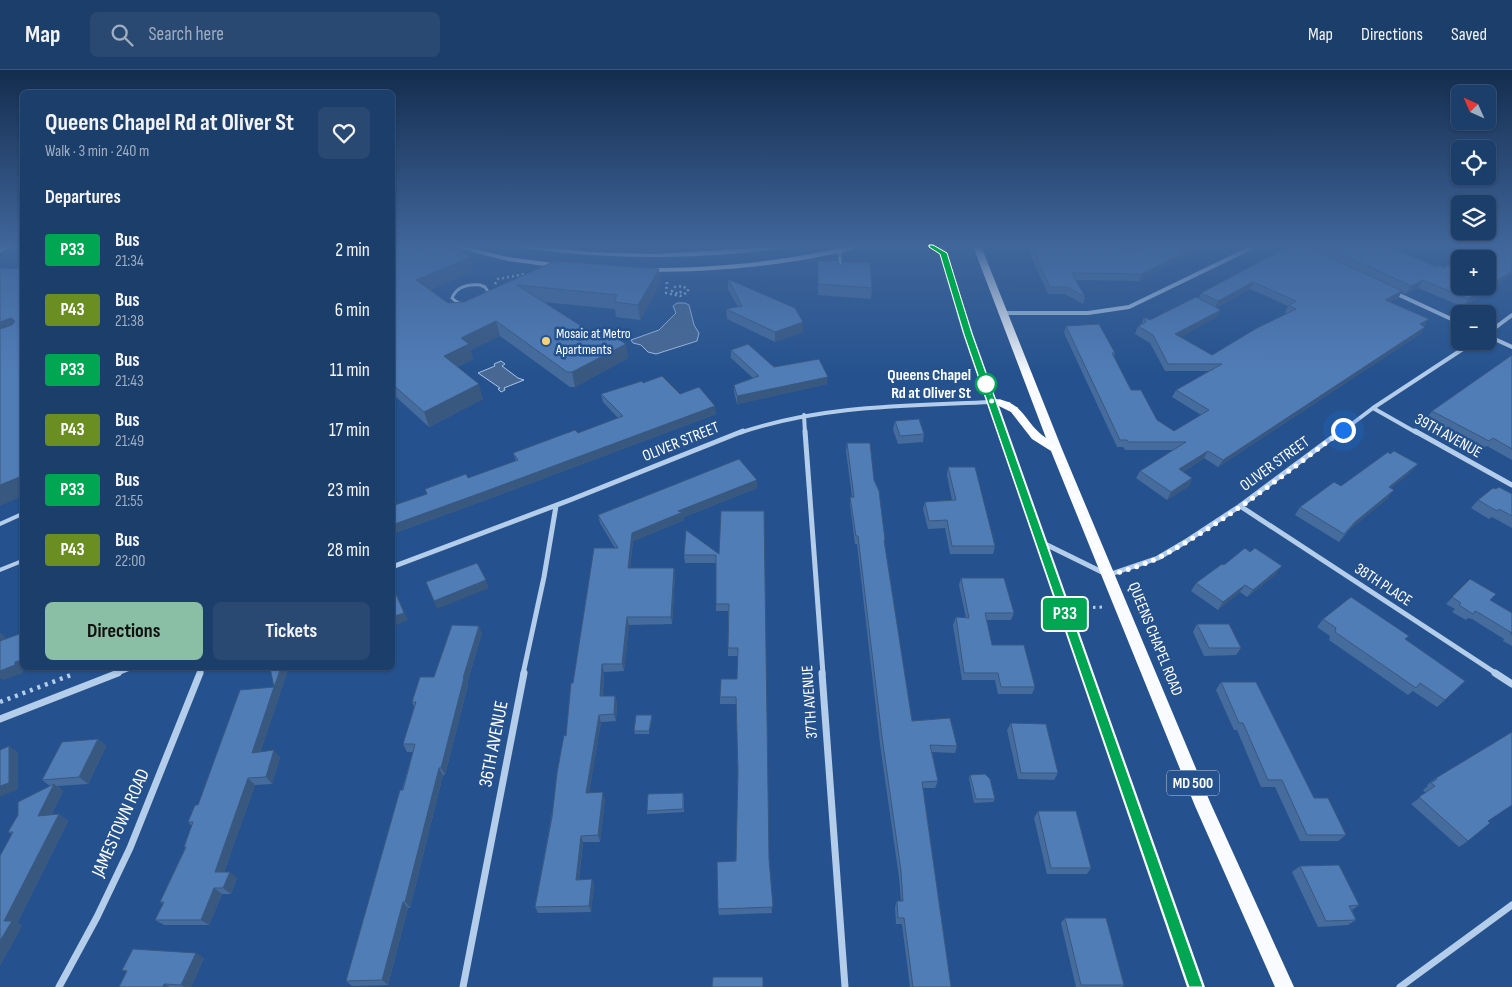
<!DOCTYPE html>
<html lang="en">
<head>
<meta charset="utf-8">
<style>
	body { margin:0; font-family:"Sofia Sans Condensed",sans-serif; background:#294972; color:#f1f3f6; height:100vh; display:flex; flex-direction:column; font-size:19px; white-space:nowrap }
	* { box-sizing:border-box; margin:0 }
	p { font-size:16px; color:#a0aec1 }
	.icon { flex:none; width:28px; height:28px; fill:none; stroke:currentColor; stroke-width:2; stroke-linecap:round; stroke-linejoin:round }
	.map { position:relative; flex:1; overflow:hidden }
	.panel { position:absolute; left:20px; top:20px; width:375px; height:580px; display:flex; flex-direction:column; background:#1c3e6a; border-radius:8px; box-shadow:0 1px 4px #0004,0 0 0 1px #3a577e }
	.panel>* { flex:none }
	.badge { padding:0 10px; border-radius:4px; font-size:18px; line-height:32px }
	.needle { width:32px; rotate:315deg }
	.controls { position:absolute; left:1451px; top:15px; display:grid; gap:10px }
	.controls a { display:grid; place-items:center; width:45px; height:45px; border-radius:8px; background:#1c3e6a; box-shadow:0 1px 4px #0004,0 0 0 1px #3a577e; font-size:25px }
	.you { position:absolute; width:25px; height:25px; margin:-12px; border:4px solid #fff; border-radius:50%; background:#1a73e8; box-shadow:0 0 0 8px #1a73e833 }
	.map>.badge { position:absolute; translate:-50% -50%; box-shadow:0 0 0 2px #fff }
	h2 { padding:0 25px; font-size:19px; line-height:45px }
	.round { display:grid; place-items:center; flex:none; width:52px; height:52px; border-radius:8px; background:#294972 }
	.summary { display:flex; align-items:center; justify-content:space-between; height:85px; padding:0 25px }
	h1 { font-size:24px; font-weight:700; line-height:38px }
	.button { display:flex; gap:10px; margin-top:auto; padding:10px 25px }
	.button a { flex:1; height:58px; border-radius:8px; background:#8abfa5; color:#111; font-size:20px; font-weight:700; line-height:58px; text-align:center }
	.button a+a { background:#294972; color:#f1f3f6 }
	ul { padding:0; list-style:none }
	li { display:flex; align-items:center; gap:15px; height:60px; padding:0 25px }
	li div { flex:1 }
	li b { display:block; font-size:19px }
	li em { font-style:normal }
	li .badge { min-width:55px; font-weight:700; text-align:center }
	header { display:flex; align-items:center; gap:30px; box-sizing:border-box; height:70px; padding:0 25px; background:#1c3e6a; border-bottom:1px solid #3a577e }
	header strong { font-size:24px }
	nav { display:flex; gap:28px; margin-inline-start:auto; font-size:18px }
	.search { width:350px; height:45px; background:#294972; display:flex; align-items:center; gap:12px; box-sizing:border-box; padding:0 18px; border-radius:8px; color:#a0aec1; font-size:19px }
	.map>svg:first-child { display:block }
	.water { fill:#486893; stroke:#a9c7ec }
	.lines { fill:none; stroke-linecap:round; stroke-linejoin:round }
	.path-far2 { stroke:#b4cdeb; stroke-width:2.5; stroke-dasharray:2 3; stroke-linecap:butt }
	.path-far1 { stroke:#b4cdeb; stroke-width:3; stroke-dasharray:2.5 4; stroke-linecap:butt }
	.path { stroke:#b4cdeb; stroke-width:4.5; stroke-dasharray:3 5; stroke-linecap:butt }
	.service-far1 { stroke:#b4cdeb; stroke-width:3 }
	.service { stroke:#b4cdeb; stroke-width:4 }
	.minor-far2 { stroke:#b4cdeb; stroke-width:4 }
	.minor-far1 { stroke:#b4cdeb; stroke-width:5 }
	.minor { stroke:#b4cdeb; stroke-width:7 }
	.secondary { fill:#e0eaf9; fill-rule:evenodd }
	.primary { fill:#f9fbff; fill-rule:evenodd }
	.wall { fill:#466c9d; fill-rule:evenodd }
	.shaded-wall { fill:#395880 }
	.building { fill:#517db7; stroke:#395880; fill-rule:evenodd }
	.line { fill:#00a651; stroke:#fff }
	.walk { stroke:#fff; stroke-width:5; stroke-dasharray:0 9 }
	.poi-dot { fill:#f5d278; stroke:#25528e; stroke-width:2 }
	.stop-dot { fill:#fff; stroke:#00a651; stroke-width:2.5 }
	.labels { text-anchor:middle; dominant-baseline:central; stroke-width:5; stroke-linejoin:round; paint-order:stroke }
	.far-poi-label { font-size:14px; fill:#fff; stroke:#25528e; text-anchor:start }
	.shield { fill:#25528e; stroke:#becbdd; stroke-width:1 }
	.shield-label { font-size:15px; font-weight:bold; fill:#fff }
	.stop-label { font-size:16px; font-weight:bold; fill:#fff; stroke:#25528e; text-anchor:end }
	.street-label { font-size:16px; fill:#fff; stroke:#25528e }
	.near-street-label { font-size:19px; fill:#fff; stroke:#25528e }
</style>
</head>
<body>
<header>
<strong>Map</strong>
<div class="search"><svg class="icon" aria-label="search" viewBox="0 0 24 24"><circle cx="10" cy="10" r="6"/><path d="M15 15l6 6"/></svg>Search here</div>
<nav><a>Map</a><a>Directions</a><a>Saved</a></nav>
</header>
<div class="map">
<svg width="1512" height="917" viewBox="0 0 1512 917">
	<rect width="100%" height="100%" fill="#25528e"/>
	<path class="water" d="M677 233H685L689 235 694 255 699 263 697 271 656 284 648 282 641 275 633 273 631 270 659 260 676 243 673 236Z
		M501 291 505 294 502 296 518 308 524 310 504 318 505 320 501 322 498 319 500 318 478 303 495 296 494 294Z"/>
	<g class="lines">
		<path class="path-far2" d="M667 212 666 223 680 226 688 222V219L682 216 675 217 672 221 678 224 682 221
			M495 214 498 209 525 204"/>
		<path class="path-far1" d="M1080 538 1104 537"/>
		<path class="path" d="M0 632 71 605"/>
		<path class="service-far1" d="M836 176 840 180V198
			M410 177 428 176
			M480 215 485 217 489 223C480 235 463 239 452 228 457 216 468 214 480 215Z"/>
		<path class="service" d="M0 454 22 444
			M0 500 22 491"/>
		<path class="minor-far2" d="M1395 223 1460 253
			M1003 243H1088L1129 237 1255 176
			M1488 263 1512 245
			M1488 266 1512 277
			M1373 338 1417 363
			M804 345 805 363
			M739 363C823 335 904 336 991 332
			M1340 363 1373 338 1475 271"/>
		<path class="minor-far1" d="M805 361 823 604
			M1415 361 1512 415
			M1240 436 1497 604
			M1043 473 1108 505 1158 488 1185 472 1240 436 1341 361
			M392 497 570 430 743 361
			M115 604 130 598
			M200 604 202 598
			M523 604 544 507 556 436"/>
		<path class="minor" d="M822 603 845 917
			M1495 603 1512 614
			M0 649 118 603
			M59 917 97 847 130 778 200 603
			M463 917 524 603
			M1400 917 1512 835"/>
		<path class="secondary" d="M450 176H462L508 187 560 194 564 196 560 198 508 191Z
			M519 176H537L588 182 654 184 789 176 786 178C697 190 611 190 522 178Z
			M847 176H859C850 182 834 184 823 186 765 198 706 202 647 202L643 200 647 198C715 198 781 192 847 176Z"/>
		<path class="primary" d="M0 176H14L0 182Z
			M937 176H945L973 264 996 329C1024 332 1025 354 1046 368L973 176H981L1062 379 1210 732 1294 917H1275L1195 736 1051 381 1032 369 1011 342 999 336 1205 917H1187L963 264Z"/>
	</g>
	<path class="wall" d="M392 176 417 179 473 202 430 220 448 233 464 232 555 191 660 214 640 250 616 247 615 239 543 232 628 288 575 317H570L500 266 470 280 473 289 457 297 483 329 429 357 396 327 392 329Z
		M1028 176H1116L1128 182 1174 193 1139 211 1076 210 1085 227 1083 234 1065 224H1048L1029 182 1030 180Z
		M1290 176H1387L1436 197 1444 198 1512 178V204L1463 237 1418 218 1406 224 1402 222 1398 228 1390 232 1429 249 1424 256 1425 257 1420 264 1218 397 1204 388 1183 402 1192 408 1189 416 1167 430 1136 408 1140 401 1174 380H1125L1123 377H1117L1064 263 1066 256 1115 283 1114 287 1131 320 1157 350 1174 361 1201 345 1172 327 1176 320 1209 301H1165L1150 273 1135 264 1138 256 1141 255 1144 247 1150 250 1199 228 1201 223ZM1250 219 1288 236 1285 243 1287 244 1212 285 1180 267 1217 247 1216 238Z
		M818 191 841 195 872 218 871 229 818 225Z
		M728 209 803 262 775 272 727 249 726 239 738 237 728 219Z
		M731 280 774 297 827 314 737 334 734 322V315L753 308 731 288Z
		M1512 285V390L1487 376 1483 378 1427 348 1432 341Z
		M643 313 680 324 716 344 491 428 392 464V436L427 424 468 408 516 391 513 383 578 363 618 348 603 332 601 324Z
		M895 351 924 364 923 372 898 374 893 359Z
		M847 373 874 410 885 470 884 475 912 651 957 676 955 683 932 682 938 711 935 718H923L951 917H910L902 854H896L895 837 897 831H901L899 807 880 674 857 474H855L850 434V427H852L846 381Z
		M948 397 995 476 993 484H950L945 458 928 459 923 439 925 432 952 430 947 405Z
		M1411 402 1391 418 1388 428 1349 460 1339 472 1295 445 1300 437 1341 416Z
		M757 418 684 447V450L633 471 630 498H674L675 506 672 554 629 555 624 601 604 602 603 626H615L617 633 616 651 601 652 589 722 605 729 600 772H583L579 810 592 809 594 815 591 842 538 843 535 837 566 666 573 613 615 478 600 453 598 445Z
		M1496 419 1512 424V458L1492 447 1489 449 1471 438 1478 430Z
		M721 441 769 789 772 843 719 845 718 839 736 791 738 701 737 634H720V627L737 609 738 586H728V541H716V493H685L684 485 719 484Z
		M1224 495 1276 504 1247 527 1240 522 1218 540 1191 521 1196 513Z
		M961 508 1014 543 1011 550H987L992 575 1035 617 1032 624H998L995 610H962L953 555 956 547 966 548 959 515Z
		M1470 509 1490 530 1512 543V576L1503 571 1504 569 1472 549 1468 548 1466 550 1452 542 1455 539 1446 534Z
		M1323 549 1405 569 1445 630 1437 637 1413 621 1408 625 1329 570 1330 566 1317 557Z
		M1197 554 1241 578 1236 585 1204 586 1193 562Z
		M482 563 467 613 468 615 445 705H443L410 838H408L388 915 352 916 346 911 413 682H407L403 674 414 637 412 632 434 607Z
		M1221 612 1314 728 1346 765 1338 771H1300L1275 717H1261L1237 660H1234L1216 620Z
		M274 617 280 624 260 682 280 687 272 714 255 715 224 802 237 808 231 824H222L209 855H164L155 850 163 834 160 832 185 778 184 777 192 756 188 752 198 735Z
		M652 649 649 664H635L634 661Z
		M1011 653 1058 703 1054 710 1018 709 1007 660Z
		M98 669 106 676 88 714 57 716 63 721 51 745 59 744 68 751 17 853 22 856 0 895V786L12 764 8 762 50 716 42 710Z
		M970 705 995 729 993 732 974 733 969 708Z
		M1436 708 1488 751 1468 771 1459 777 1411 734 1426 723 1423 720 1428 716 1427 715Z
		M684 726V742L647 744V741Z
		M1038 741 1091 798 1087 804H1047L1034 748Z
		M1300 796 1359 835 1352 840 1356 850 1348 855 1318 857 1292 802Z
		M1065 848 1124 915 1122 917H1076L1061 853Z
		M204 888 191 917H119L127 902 122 900Z"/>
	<path class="shaded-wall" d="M1200 176H1213L1174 193 1139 211 1141 204 1177 186Z
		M470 187 473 202 421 224 416 210Z
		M659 199 660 214 640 250 638 235Z
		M1512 201V204L1463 237 1468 229Z
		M1423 210 1418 218 1406 224 1411 216Z
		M1253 212 1250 219 1215 238 1218 231Z
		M1402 221 1398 228 1381 237 1385 230Z
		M1221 240 1217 247 1172 272 1175 264Z
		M11 248 21 263 0 270V252Z
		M1429 249 1424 256 1420 254Z
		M496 251 500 266 470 280 473 289 448 301 444 286 461 268Z
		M803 252V262L775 272V262Z
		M1425 257 1420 264 1218 397 1223 390Z
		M626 274 628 288 575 317 572 302Z
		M828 307 827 314 737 334V326Z
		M479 314 483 329 429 357 424 342Z
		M392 317 396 327 392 329Z
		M715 336 716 344 491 428 392 464V455Z
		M1208 381 1204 388 1175 407 1179 399Z
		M1418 394 1411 402 1383 425 1389 417Z
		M22 406V426L0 436V415Z
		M1192 408 1189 416 1167 430 1171 422Z
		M757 410V418L684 447V450L633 471 629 506 628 498 632 463 678 441Z
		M1394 420 1388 428 1349 460 1339 472 1355 452Z
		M1282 496 1276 504 1247 527 1253 520Z
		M674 498 675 506 672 554 671 547Z
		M486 510 489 518 437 539 434 531Z
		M1245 515 1240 522 1218 540 1223 532Z
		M396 524 408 550 392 557V547Z
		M627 547 629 555 624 601 622 594Z
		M479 556 482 563 467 613 468 615 445 705 441 698 463 608Z
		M1 563 9 571H0Z
		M22 590V598H30L23 600V603L3 610 1 608 0 609V601L15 592Z
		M602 594 604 602 602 634 600 626Z
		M281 598H295L288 601 280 624 274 617Z
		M274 617 280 624 258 690 252 683Z
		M615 626 617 633 616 651 614 644Z
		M599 645 601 652 588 729 586 723Z
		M652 645V649L649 664V661Z
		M98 669 106 676 88 714 79 707Z
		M9 676 18 683V719L0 727V716Z
		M274 680 280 687 272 714 266 707Z
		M439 698 443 705 410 838 405 832Z
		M248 708 255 715 222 808 215 802Z
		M54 714 63 721 47 752 38 746Z
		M603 722 605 729 600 772 598 765Z
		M59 744 68 751 17 853 22 856 0 895V871L4 851Z
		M581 766 583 772 578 816 576 810Z
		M230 802 237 808 231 824 223 818Z
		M592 809 594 815 591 842 589 836Z
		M214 818 222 824 209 855 201 850Z
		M403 832 408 838 388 915 382 910Z
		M196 883 204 888 191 917H184L181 915Z
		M164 914 170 917H163Z"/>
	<path class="building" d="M392 176H413L417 179 425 176H444L448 179 454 176 470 187 416 210 448 233 464 232 555 191 659 199 638 235 614 232 617 225 517 215 597 266 607 262 626 274 572 302H567L496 251 461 268 469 274 444 286 479 314 424 342 392 314Z
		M1031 176H1116L1128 182 1136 178 1139 180 1147 176H1200L1177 186 1141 204 1072 203 1085 227 1067 217H1050Z
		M1290 176H1306L1402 221 1385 230 1429 249 1420 254 1425 257 1223 390 1208 381 1179 399 1192 408 1171 422 1140 401 1186 372H1128L1127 370H1120L1066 256 1099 254 1115 283H1112L1131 320H1141L1157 350 1174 361 1209 340 1176 320 1222 294H1168L1153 265 1138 256 1146 252 1144 247 1150 250 1196 227 1221 240 1175 264 1212 285 1257 258 1296 239 1289 236 1296 231 1253 212 1218 231 1201 223Z
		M1324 176H1387L1436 197 1439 195 1444 198 1476 176H1508L1512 178V201L1468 229 1423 210 1411 216ZM1460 189H1488V216H1460Z
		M818 191H837L841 195 844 192 870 193 872 218 818 214Z
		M0 198 5 199 22 198V406L0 415V259L12 255 15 251 11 248 0 252Z
		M728 209 795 238 803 252 775 262 726 239 742 236Z
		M748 274 774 297 819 289 828 307 737 326 734 315 759 306 731 280Z
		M1512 285V379L1493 368 1489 371 1432 341Z
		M662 306 680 324 699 317 715 336 489 420 392 455V436L427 424 425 419 466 404 468 408 518 390 513 383 575 360 578 363 623 346 601 324 642 311 643 313Z
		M919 349 924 364 900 366 895 351Z
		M847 373H870L874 410 879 421 885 470H884L912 651 950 648 957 676 930 675 938 711 922 712 951 917H913L904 848H898L897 831H903L901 801 882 667 858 466H856L850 427H854Z
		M1394 381 1418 394 1389 417 1394 420 1355 452 1344 464 1300 437 1334 412 1341 416 1388 382 1390 384Z
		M739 389 757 410 678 441 683 442 632 463 628 498H674L671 547H627L622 594H602L600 626H615L614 644 599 645 586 723 603 722 598 765 581 766 576 810 592 809 589 836 535 837 552 747 557 703 564 665 566 666 571 613H573L594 478H618L598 445Z
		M948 397H975L995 476H952L947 450 929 451 925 432 956 430Z
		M1499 417 1512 424V446L1499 439 1497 441 1478 430 1493 418 1496 419Z
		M721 441H764L769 789 773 837 718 839 717 792 736 791 738 701 736 627H720L721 609H737L738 578H728L729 534H716V485H684L686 460 719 484Z
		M1245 478 1250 482 1255 478 1282 496 1253 520 1245 515 1223 532 1196 513 1222 494 1224 495Z
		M477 493 486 510 434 531 426 512Z
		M961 508H1004L1014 543H985L992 575H1024L1035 617H1001L998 603H964L956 547 969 548Z
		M1470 509 1496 524 1490 530 1512 543V565L1510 564 1512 563 1479 543 1475 541 1473 544 1459 535 1461 533 1452 527Z
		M396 524 404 543 392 547V525Z
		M1351 527 1409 566 1405 569 1465 611 1445 630 1420 613 1416 618 1335 562 1336 558 1323 549Z
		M1197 554H1229L1241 578H1209Z
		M452 555 479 556 463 608H464L441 698H439L405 832H403L382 910 346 911 400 720H403L415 674H403L416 632H412L420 607H434Z
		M1 563 0 571 22 563V590L15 592V595L0 601V564Z
		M270 598H281L274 617Z
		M1221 612H1256L1314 728H1328L1346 765H1307L1282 710H1268L1243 653H1239Z
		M274 617 252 683 274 680 266 707 248 708 215 802H230L223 818H214L201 850H155L164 832H160L186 777H184L193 752H188L195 735H198L240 620Z
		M636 645H652L649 661H634Z
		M1011 653 1046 654 1058 703H1021Z
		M1512 662V735L1488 751 1490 753 1468 771 1419 727 1435 716 1431 713 1437 709 1436 708Z
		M98 669 79 707 42 710 62 672Z
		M9 676V713L0 716V680Z
		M985 704 990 709 995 729H976L970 705Z
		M54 714 38 746 59 744 4 851H12L0 871V786L13 762H8L18 745V732Z
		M683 723V739L647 741 648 724Z
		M1038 741H1076L1091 798H1051Z
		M1339 795 1359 835 1349 836 1356 850 1326 851 1300 796Z
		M1065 848H1106L1124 915H1081Z
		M133 879 196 883 181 915 164 914 163 917H119L127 901 122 900Z
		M713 907H763V917H712Z"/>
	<linearGradient id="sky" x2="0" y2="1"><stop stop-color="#142d4e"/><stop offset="0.58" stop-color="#40669b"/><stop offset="1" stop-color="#40669b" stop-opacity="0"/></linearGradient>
	<rect width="1512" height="304" fill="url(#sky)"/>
	<path class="line" d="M929 175H933L947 183 972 264 1203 917H1189L964 264 940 184 929 177Z"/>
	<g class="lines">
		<path class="walk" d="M986 314 992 332H1004L1015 338 1035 366 1056 379 1108 506C1125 500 1142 496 1158 488 1222 455 1286 403 1343 360"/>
	</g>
	<circle class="poi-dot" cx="546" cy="271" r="5"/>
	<circle class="stop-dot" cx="986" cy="314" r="10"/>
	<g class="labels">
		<g class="far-poi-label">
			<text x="556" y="263">Mosaic at Metro<tspan x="556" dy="16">Apartments</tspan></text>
		</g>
		<rect class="shield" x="1167" y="700.5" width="52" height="25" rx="4"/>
		<g class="shield-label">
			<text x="1193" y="713">MD 500</text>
		</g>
		<g class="stop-label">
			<text x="971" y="305">Queens Chapel<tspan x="971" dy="18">Rd at Oliver St</tspan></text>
		</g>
		<g class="street-label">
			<text transform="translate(1448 366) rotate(29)">39TH AVENUE</text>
			<text transform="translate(681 372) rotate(-22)">OLIVER STREET</text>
			<text transform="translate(1275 394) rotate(-36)">OLIVER STREET</text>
			<text transform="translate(1383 515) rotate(33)">38TH PLACE</text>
			<text transform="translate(1155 569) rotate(68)">QUEENS CHAPEL ROAD</text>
			<text transform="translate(810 632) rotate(-94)">37TH AVENUE</text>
		</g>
		<g class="near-street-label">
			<text transform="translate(494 674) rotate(-79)">36TH AVENUE</text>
			<text transform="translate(121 753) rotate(-66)">JAMESTOWN ROAD</text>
		</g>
	</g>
</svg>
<div class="controls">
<a><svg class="needle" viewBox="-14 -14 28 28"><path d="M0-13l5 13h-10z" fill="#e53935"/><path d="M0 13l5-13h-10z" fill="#a0aec1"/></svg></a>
<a><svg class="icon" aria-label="locate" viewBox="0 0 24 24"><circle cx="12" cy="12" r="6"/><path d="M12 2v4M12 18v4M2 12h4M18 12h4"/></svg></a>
<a><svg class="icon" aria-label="layers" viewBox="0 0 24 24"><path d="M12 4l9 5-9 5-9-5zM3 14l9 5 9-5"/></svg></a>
<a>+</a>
<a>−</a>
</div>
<div class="you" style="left:1343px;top:360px"></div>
<b class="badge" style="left:1065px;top:544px;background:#00a651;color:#fff">P33</b>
<section class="panel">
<div class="summary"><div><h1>Queens Chapel Rd at Oliver St</h1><p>Walk · 3 min · 240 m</p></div><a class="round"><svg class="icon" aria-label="heart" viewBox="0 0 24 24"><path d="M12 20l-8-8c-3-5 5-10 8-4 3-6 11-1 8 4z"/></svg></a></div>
<h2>Departures</h2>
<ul>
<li><span class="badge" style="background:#00a651;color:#fff">P33</span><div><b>Bus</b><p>21:34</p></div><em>2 min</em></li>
<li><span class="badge" style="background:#6b8e23;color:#fff">P43</span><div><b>Bus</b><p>21:38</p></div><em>6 min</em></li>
<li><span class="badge" style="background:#00a651;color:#fff">P33</span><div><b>Bus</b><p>21:43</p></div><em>11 min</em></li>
<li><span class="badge" style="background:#6b8e23;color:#fff">P43</span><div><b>Bus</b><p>21:49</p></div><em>17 min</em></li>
<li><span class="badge" style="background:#00a651;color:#fff">P33</span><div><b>Bus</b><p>21:55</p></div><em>23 min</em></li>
<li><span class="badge" style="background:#6b8e23;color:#fff">P43</span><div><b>Bus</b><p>22:00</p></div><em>28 min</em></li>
</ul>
<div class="button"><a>Directions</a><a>Tickets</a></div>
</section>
</div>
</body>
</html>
